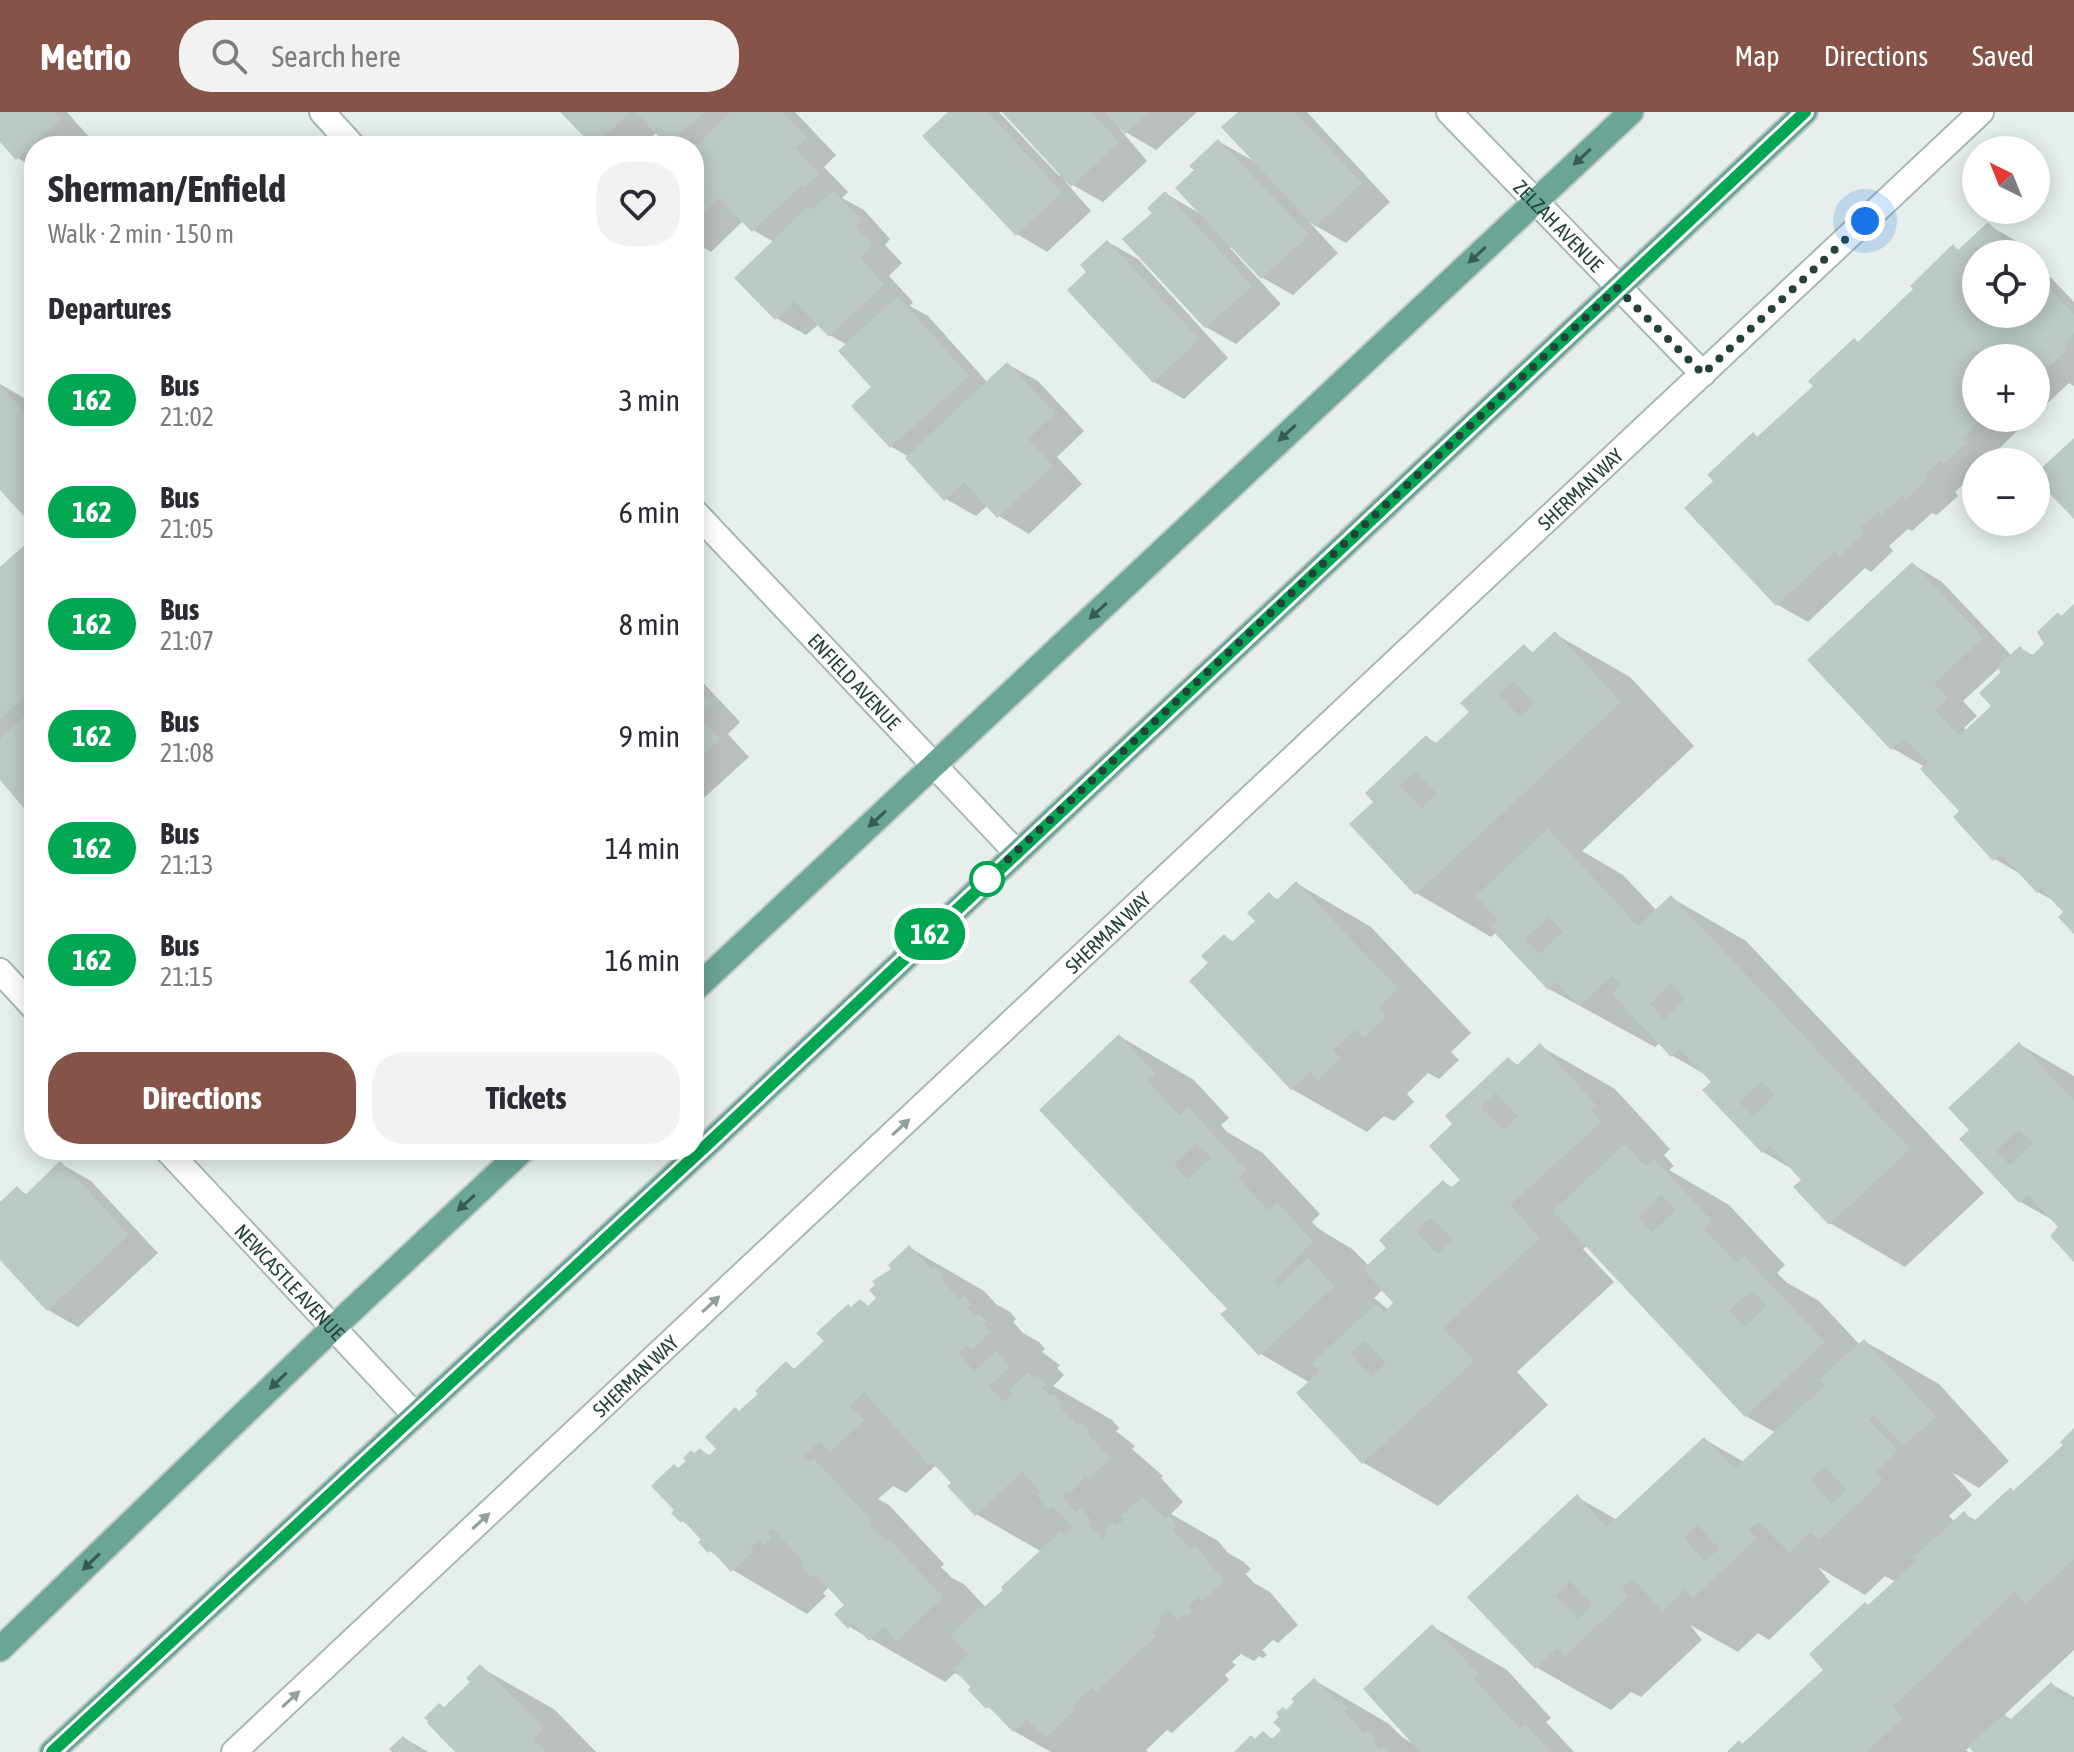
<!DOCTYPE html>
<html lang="en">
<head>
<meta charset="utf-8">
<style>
	body { margin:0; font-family:"Asap Condensed",sans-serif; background:#f2f2f3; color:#2b2b33; height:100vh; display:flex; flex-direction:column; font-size:30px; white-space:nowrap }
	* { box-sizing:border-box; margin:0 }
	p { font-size:26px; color:#7c7c81 }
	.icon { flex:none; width:44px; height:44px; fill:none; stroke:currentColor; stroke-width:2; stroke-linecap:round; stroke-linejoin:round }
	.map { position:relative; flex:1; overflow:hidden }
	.panel { position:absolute; left:24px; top:24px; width:680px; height:1024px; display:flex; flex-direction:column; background:#fff; border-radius:32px; box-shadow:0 4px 20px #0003 }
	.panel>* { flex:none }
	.badge { padding:0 16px; border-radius:26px; font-size:28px; line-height:52px }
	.needle { width:52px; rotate:317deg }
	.fabs { position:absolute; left:1962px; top:24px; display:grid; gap:16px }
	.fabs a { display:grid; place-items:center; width:88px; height:88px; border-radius:50%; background:#fff; box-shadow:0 4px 20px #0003; font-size:40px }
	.you { position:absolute; width:40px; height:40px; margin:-20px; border:6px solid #fff; border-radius:50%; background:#1a73e8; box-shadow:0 0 0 12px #1a73e833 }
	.map>.badge { position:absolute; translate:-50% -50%; box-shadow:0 0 0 4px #fff }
	h2 { padding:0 24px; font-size:30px; line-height:72px }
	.round { display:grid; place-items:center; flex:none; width:84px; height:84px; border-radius:32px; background:#f2f2f3 }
	.summary { display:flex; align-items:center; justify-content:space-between; height:136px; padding:0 24px }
	h1 { font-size:38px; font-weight:700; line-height:60px }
	.cta { display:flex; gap:16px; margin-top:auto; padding:16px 24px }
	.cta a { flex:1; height:92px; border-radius:32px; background:#855347; color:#fff; font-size:32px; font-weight:700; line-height:92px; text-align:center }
	.cta a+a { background:#f2f2f3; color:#2b2b33 }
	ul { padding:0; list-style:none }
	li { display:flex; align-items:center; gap:24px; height:112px; padding:0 24px }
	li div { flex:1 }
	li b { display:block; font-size:30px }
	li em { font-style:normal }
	li .badge { min-width:88px; font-weight:700; text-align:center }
	header { display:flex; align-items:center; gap:48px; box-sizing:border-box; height:112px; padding:0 40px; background:#855347; color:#fff }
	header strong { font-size:38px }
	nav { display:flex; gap:44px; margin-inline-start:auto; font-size:28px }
	.search { width:560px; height:72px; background:#f2f2f3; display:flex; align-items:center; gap:20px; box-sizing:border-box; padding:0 28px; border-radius:32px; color:#7c7c81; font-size:30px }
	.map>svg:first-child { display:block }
	.shadow { fill:#0003; fill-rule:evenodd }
	.building { fill:#bbcac4; fill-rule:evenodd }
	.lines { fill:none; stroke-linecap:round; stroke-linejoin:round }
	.minor-casing { stroke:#a8b8b2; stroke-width:28 }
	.major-casing { stroke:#c2cac8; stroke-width:28 }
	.minor { stroke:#fff; stroke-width:24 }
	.major { stroke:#6aa596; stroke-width:24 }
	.oneway { fill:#365b51 }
	.oneway2 { fill:#92a09c }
	.line-casing { stroke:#fff; stroke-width:18 }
	.line { stroke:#00a651; stroke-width:12 }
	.walk { stroke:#24423a; stroke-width:8; stroke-dasharray:0 14.4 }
	.stop-dot { fill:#fff; stroke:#00a651; stroke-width:4 }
	.labels { text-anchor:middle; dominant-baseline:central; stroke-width:6; stroke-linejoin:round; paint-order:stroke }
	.street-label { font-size:20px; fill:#24423a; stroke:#f7fbf9 }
</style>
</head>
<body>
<header>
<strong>Metrio</strong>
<div class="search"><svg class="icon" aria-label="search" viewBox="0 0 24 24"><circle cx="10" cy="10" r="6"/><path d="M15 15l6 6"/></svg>Search here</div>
<nav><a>Map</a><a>Directions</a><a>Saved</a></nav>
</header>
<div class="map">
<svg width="2074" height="1640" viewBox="0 0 2074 1640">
	<rect width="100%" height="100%" fill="#e6efeb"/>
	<path class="shadow" d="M0 0H67L90 26 81 34H34V56L18 46 0 27Z
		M563 0H795L836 43 824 55 848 80 842 86 864 98 890 127 885 133 902 151 889 164 913 190 910 194 928 204 988 271 1007 252 1038 269 1084 319 1057 345 1082 372 1029 422 999 404 988 393 976 404 946 387 909 345 892 335 854 294 874 275 847 233 830 223 819 212 806 223 776 206 774 130 753 118 744 108 711 140 694 130V34H676L657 20 642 34H594Z
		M951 0H999L1059 64 1062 61 1005 0H1197L1156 38 1119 16 1147 49 1103 90 1064 68 1091 99 1047 140 1017 122Z
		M1241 0H1307L1390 90 1346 131 1309 110 1338 141 1293 183 1263 166 1232 133 1230 136 1281 192 1236 232 1206 215 1154 101 1165 81 1202 103 1197 58 1218 29 1257 51Z
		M1988 113 2018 130 2029 142H1976V202H2036V150L2074 190V274L2069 271 2036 302V246H1976V306H2031L1990 345 1994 350H1976V367L1971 365 1955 380 1958 384 1937 403 1932 401 1912 419 1908 417 1889 434 1893 439 1871 460 1865 456 1808 510 1778 493 1687 396 1716 369 1753 322 1759 326 1916 178 1954 135 1960 139Z
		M1108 130 1138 147 1228 246 1184 287 1154 270 1089 160Z
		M34 158V170L28 163Z
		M0 272 24 286 34 297V411L0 375Z
		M34 432V705L7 672 0 668V458Z
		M1912 452 1942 470 2012 544 2020 536 2034 544 2047 532 2062 505 2074 494V819L2066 801 2056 790 2038 780 2024 764 1995 747 1962 699 1925 655 1892 636ZM2000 555 2004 560 1994 594 1967 619 1964 616 1977 604 1963 589Z
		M1555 522 1630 565 1694 634 1582 739 1623 763 1657 799 1672 786 1746 829 1984 1081 1905 1155 1830 1111 1804 1068 1794 1058 1763 1040 1708 964 1673 944 1660 931 1655 935 1549 877 1496 820 1491 825 1416 781 1375 690 1426 625 1438 632 1472 600 1524 534 1534 541Z
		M694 561 740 610 728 622 749 645 694 695Z
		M1296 771 1371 815 1471 921 1451 940 1459 948 1439 967 1428 961 1407 982 1414 990 1394 1009 1384 1004 1367 1020 1292 977 1211 851 1225 825 1234 830 1258 809 1270 783 1279 788Z
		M1119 924 1194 968 1229 1006 1221 1013 1227 1020 1263 1041 1320 1102 1312 1110 1319 1117 1352 1137 1369 1154 1389 1136 1443 1070 1454 1076 1463 1068 1455 1012 1509 947 1519 954 1540 934 1615 977 1670 1037 1664 1043 1674 1054 1669 1058 1729 1093 1785 1153 1777 1161 1786 1170 1819 1189 1860 1233 1864 1229 1939 1272 2009 1349 1979 1376 1952 1360 1972 1383 1949 1404 1955 1410 1964 1402 1977 1409 2015 1380 2066 1333 2074 1319V1538L2004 1603 2012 1608 2051 1572 2074 1585V1640H1976L1971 1634 1966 1638 1968 1640H1730L1744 1633 1826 1558 1870 1495 1896 1470 1885 1464 1865 1483 1818 1455 1830 1470 1769 1528 1758 1521 1738 1540 1690 1513 1702 1528 1641 1585 1631 1580 1611 1598 1536 1555 1577 1385 1617 1408 1704 1327 1744 1350 1776 1321 1746 1304 1587 1134 1583 1137 1614 1170 1517 1260 1548 1293 1438 1394 1364 1351 1299 1281 1310 1271 1261 1242 1229 1197ZM1383 1177 1396 1191 1389 1198 1374 1186Z
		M2019 932 2074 964V1147L2061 1116 2056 1110 2021 1090 1962 1027 1972 1018Z
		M61 1052 91 1069 158 1141 78 1215 48 1198 0 1145V1089L2 1090 17 1077 28 1083Z
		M910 1136 984 1179 996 1192 1010 1200 1016 1207 1013 1210 1023 1221 1039 1230 1045 1237 1042 1240 1060 1253 1057 1256 1064 1263 1053 1274 1112 1308 1119 1316 1116 1319 1135 1334 1132 1337 1163 1364 1161 1366 1183 1390 1171 1402 1218 1429 1228 1441 1244 1450 1251 1457 1246 1462 1254 1471 1270 1480 1298 1513 1278 1531 1273 1528 1262 1538 1267 1543 1263 1546 1259 1544 1254 1549 1241 1542 1232 1550 1236 1553 1225 1563 1229 1568 1172 1621 1167 1618 1146 1638 1148 1640H1051L1014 1619 998 1601 987 1595 962 1565 955 1561 945 1570 850 1515 837 1502 846 1493 829 1475 823 1481 826 1484 807 1502 733 1458 721 1446 710 1439 704 1428 693 1416 682 1409 680 1358 700 1338 711 1344 741 1301 786 1252 796 1258 827 1229 860 1189 870 1195 879 1186 894 1157ZM935 1354 954 1371 976 1402 1042 1440 986 1496 965 1473 952 1466 941 1455 944 1452 889 1393 878 1387 893 1374 906 1381Z
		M1433 1515 1507 1558 1551 1606 1546 1610 1574 1640H1237L1264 1622 1274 1628 1284 1618 1287 1600 1314 1568 1389 1612 1402 1625 1415 1633Z
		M480 1555 555 1598 596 1640H458L446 1597 473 1570Z
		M404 1626 428 1640H395Z"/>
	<path class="building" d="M0 0H54L61 7 16 48 0 30Z
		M560 0H631L593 34Z
		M636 0H704L670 32 664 25 661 27Z
		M731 0H783L807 25 795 36 819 62 804 76 801 73 752 120 719 86 694 110V35Z
		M948 0H987L1062 80 1016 124 922 24Z
		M1002 0H1091L1119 30 1071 75Z
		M1105 0H1149L1125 22Z
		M1238 0H1295L1362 71 1315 115 1221 15Z
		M1218 27 1309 123 1261 167 1175 76 1194 58 1189 54Z
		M833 79 861 108 856 115 873 133 860 146 884 172 829 225 794 189 775 208 734 166 809 94 812 98Z
		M1165 79 1252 174 1205 216 1122 127 1152 101 1147 96Z
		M1988 110 2017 142H1976V202H2036V162L2074 202V221L2063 232 2068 237 2045 259 2039 253 2036 256V246H1976V306H1983L1962 327 1966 331 1944 352 1941 348 1926 362 1929 366 1905 388 1902 384 1881 403 1878 400 1860 416 1864 421 1840 444 1835 439 1776 494 1684 396 1713 369 1707 363 1753 320 1757 325 1813 274 1808 269 1854 226 1858 230 1913 177 1910 174 1953 132 1958 138Z
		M1107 128 1199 227 1153 271 1067 178 1086 160 1080 153Z
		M898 184 969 264 890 336 851 294 871 275 838 239Z
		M1007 250 1055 301 1028 327 1053 354 997 406 964 370 944 389 905 346Z
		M0 273 34 311V409L31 412 0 378Z
		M2074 326V407L2036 367V361Z
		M30 428 34 432V576L0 607V455Z
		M1912 450 1983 526 1934 571 1948 586 1935 598 1959 624 1991 594 1979 581 2001 560 1997 555 2020 534 2030 545 2044 532 2037 520 2058 500 2061 504 2074 492V822L2058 805 2063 800 2041 777 2037 781 2001 742 1993 749 1953 705 1959 699 1920 657 1928 650 1904 626 1891 638 1807 548Z
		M1555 519 1621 590 1415 783 1349 712 1373 690 1365 681 1426 623 1435 632 1469 600 1460 591 1524 532 1532 541ZM1513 569 1535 592 1520 605 1498 582ZM1415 659 1437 682 1422 696 1400 673Z
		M694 574 711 592 699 604 720 627 694 650Z
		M34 595V708L0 668V627Z
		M1548 717 1638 814 1671 783 1910 1037 1829 1113 1793 1075 1801 1068 1770 1034 1762 1041 1702 978 1711 970 1680 937 1671 945 1612 882 1621 873 1612 864 1579 894 1557 870 1548 878 1489 815 1498 808 1476 784ZM1549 805 1563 820 1539 842 1525 827ZM1671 872 1685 886 1664 908 1650 892ZM1761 969 1775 983 1754 1005 1739 990Z
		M1296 769 1398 877 1378 896 1386 904 1363 926 1355 917 1333 938 1341 946 1318 968 1310 960 1291 978 1189 869 1208 851 1201 844 1224 822 1232 830 1255 809 1247 801 1269 780 1277 788Z
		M1119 922 1156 962 1147 969 1180 1004 1188 995 1246 1058 1238 1066 1269 1099 1277 1091 1313 1129 1274 1170 1278 1175 1308 1146 1334 1174 1259 1244 1220 1202 1227 1197 1039 998ZM1197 1031 1211 1046 1187 1067 1174 1053Z
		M2019 930 2074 989V1150L2050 1124 2058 1115 2028 1083 2019 1091 1959 1027 1969 1018 1948 996ZM2019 1017 2033 1032 2010 1053 1996 1039Z
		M1540 931 1597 994 1591 999 1601 1010 1510 1093 1540 1126 1443 1216 1474 1249 1362 1352 1296 1281 1320 1259 1312 1251 1376 1192 1384 1200 1393 1191 1363 1157 1386 1136 1379 1128 1443 1068 1451 1076 1460 1068 1429 1034 1452 1012 1445 1004 1508 945 1516 954ZM1496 981 1518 1004 1503 1018 1481 995ZM1430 1105 1453 1127 1438 1142 1416 1119ZM1365 1228 1386 1251 1371 1265 1350 1241Z
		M1625 1032 1646 1055 1654 1047 1712 1109 1704 1117 1736 1151 1744 1144 1825 1230 1745 1305 1553 1099ZM1661 1082 1676 1098 1652 1120 1638 1105ZM1752 1178 1766 1194 1744 1215 1729 1199Z
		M60 1049 129 1123 47 1199 0 1148V1090L17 1074 25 1083Z
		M909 1133 932 1157 935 1154 943 1163 940 1166 960 1188 964 1184 972 1193 968 1196 975 1204 979 1201 986 1209 983 1212 991 1220 972 1237 968 1233 958 1242 974 1259 997 1239 1010 1254 989 1274 1004 1290 1013 1282 1009 1278 1028 1260 1033 1266 1037 1263 1046 1272 1042 1276 1050 1284 1053 1281 1061 1290 1058 1293 1077 1313 1080 1310 1090 1320 1088 1322 1110 1346 1088 1367 1085 1363 1071 1381 1068 1379 1062 1384 1076 1400 1080 1396 1091 1408 1088 1411 1103 1427 1108 1422 1105 1419 1113 1411 1116 1415 1124 1407 1121 1404 1143 1384 1165 1407 1169 1404 1177 1413 1173 1418 1191 1438 1195 1434 1224 1469 1202 1489 1198 1485 1189 1494 1193 1499 1187 1505 1184 1502 1178 1508 1168 1497 1159 1506 1162 1509 1152 1519 1156 1524 1096 1580 1092 1576 1072 1594 1076 1597 1045 1626 1027 1607 1013 1620 988 1594 986 1597 968 1578 971 1575 953 1557 968 1543 950 1523 981 1494 983 1496 1003 1478 1001 1475 1061 1419 1064 1423 1072 1415 1052 1394 1049 1397 1037 1384 1041 1381 1022 1360 975 1404 947 1374 951 1371 932 1350 929 1353 864 1280 850 1294 864 1308 830 1340 820 1329 804 1344 810 1351 814 1347 871 1408 868 1411 887 1430 890 1428 943 1485 897 1529 884 1515 869 1529 853 1512 848 1517 834 1502 844 1493 816 1463 812 1466 801 1454 805 1451 772 1416 767 1421 771 1425 764 1433 759 1428 750 1437 753 1440 731 1460 711 1438 708 1441 698 1430 701 1428 683 1408 681 1411 671 1401 674 1398 651 1374 674 1352 678 1356 686 1349 683 1346 691 1338 694 1341 700 1336 708 1344 716 1337 705 1325 735 1295 739 1299 758 1282 755 1279 786 1249 794 1257 824 1229 816 1221 848 1192 851 1195 860 1187 868 1194 876 1186 869 1178 875 1173 872 1169 891 1157 888 1153Z
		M1864 1227 1936 1305 1903 1334 1874 1303 1869 1308 1898 1339 1876 1360 1883 1368 1819 1428 1811 1420 1789 1441 1759 1409 1749 1418 1757 1426 1693 1486 1685 1477 1662 1499 1632 1466 1622 1476 1629 1484 1565 1544 1557 1536 1535 1557 1467 1485 1577 1382 1607 1415 1704 1325 1734 1357 1825 1273 1819 1267ZM1825 1354 1847 1378 1832 1392 1810 1368ZM1698 1413 1719 1437 1704 1449 1684 1426ZM1570 1469 1592 1493 1578 1507 1555 1484Z
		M2074 1316V1447L2025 1492 2015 1480 1893 1594 1903 1606 1866 1640H1727L1739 1628 1742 1632 1823 1558 1809 1542 1865 1490 1868 1493 1917 1448 1914 1445 1964 1399 1973 1410 2011 1375 2013 1379 2063 1333 2060 1330Z
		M1432 1512 1478 1562 1473 1566 1520 1617 1525 1612 1551 1640H1420L1363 1577Z
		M480 1552 543 1616 533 1627 546 1640H455L427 1611 428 1609 424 1606 439 1591 444 1595 470 1570 466 1566Z
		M1314 1566 1337 1589 1339 1587 1348 1596 1344 1600 1364 1621 1368 1618 1375 1626 1372 1628 1380 1637 1383 1634 1390 1640H1234L1251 1623 1255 1627 1263 1619 1272 1627 1281 1618 1273 1610 1279 1605 1276 1601 1283 1595 1286 1598 1294 1590 1291 1587Z
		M2051 1570 2065 1585 2068 1582 2074 1589V1640H1973L1968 1634 2004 1602 2010 1608Z
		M403 1624 420 1640H392L389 1637Z"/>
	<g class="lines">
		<defs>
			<g id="minor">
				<path d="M322 0 353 34"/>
				<path id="s1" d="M1449 0 1703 262"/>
				<path id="s2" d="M694 399 1016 740"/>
				<path d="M0 859 34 896"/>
				<path id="s3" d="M167 1038 414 1302"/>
				<path id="s4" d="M234 1640 1981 0"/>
			</g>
			<path id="major" d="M694 878 1631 0
				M0 1537 334 1215 523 1038
				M52 1640 710 1030 1805 0"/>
		</defs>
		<use href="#minor" class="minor-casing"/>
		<use href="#major" class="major-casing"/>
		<use href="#minor" class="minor"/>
		<use href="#major" class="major"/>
	</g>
	<defs><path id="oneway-solid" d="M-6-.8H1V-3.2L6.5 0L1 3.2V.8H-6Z" transform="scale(2)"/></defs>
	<g class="oneway">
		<use href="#oneway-solid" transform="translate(1582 45) rotate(137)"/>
		<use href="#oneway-solid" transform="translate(1477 143) rotate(137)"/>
		<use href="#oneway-solid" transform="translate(1287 321) rotate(137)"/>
		<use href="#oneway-solid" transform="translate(1098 499) rotate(137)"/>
		<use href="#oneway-solid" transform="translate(877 707) rotate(137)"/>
		<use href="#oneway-solid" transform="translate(466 1091) rotate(137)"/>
		<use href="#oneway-solid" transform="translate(278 1269) rotate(136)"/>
		<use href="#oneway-solid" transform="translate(91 1450) rotate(136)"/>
	</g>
	<g class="oneway2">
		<use href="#oneway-solid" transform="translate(901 1015) rotate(-43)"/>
		<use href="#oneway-solid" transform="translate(711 1192) rotate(-43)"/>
		<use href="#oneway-solid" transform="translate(481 1409) rotate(-43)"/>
		<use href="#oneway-solid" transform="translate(291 1587) rotate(-43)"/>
	</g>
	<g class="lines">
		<defs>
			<path id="line" d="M52 1640 710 1030 1805 0"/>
		</defs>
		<use href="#line" class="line-casing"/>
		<use href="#line" class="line"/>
		<path class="walk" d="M987 767 1617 176 1703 262 1865 109"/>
	</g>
	<circle class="stop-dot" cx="987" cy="767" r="16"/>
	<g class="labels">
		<g class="street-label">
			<text stroke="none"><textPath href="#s1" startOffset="158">ZELZAH AVENUE</textPath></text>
			<text stroke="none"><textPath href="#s4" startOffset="1846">SHERMAN WAY</textPath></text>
			<text stroke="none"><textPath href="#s2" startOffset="234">ENFIELD AVENUE</textPath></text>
			<text stroke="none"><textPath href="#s4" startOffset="1198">SHERMAN WAY</textPath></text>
			<text stroke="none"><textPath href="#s3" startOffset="180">NEWCASTLE AVENUE</textPath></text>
			<text stroke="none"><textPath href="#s4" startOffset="550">SHERMAN WAY</textPath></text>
		</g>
	</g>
</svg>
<div class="fabs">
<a><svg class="needle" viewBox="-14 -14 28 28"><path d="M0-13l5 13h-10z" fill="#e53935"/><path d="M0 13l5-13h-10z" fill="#7c7c81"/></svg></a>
<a><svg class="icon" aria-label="locate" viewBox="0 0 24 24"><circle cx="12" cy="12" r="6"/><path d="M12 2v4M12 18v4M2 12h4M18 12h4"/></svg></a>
<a>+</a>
<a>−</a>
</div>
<div class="you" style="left:1865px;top:109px"></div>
<b class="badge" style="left:930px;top:822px;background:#00a651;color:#fff">162</b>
<section class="panel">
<div class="summary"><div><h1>Sherman/Enfield</h1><p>Walk · 2 min · 150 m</p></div><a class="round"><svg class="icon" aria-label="heart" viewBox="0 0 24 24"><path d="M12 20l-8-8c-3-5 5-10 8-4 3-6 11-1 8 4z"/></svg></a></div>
<h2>Departures</h2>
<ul>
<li><span class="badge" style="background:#00a651;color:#fff">162</span><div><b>Bus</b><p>21:02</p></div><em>3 min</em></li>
<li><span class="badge" style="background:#00a651;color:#fff">162</span><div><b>Bus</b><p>21:05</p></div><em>6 min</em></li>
<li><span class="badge" style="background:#00a651;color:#fff">162</span><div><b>Bus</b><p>21:07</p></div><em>8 min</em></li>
<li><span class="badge" style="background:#00a651;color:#fff">162</span><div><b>Bus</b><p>21:08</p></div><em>9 min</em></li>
<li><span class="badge" style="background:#00a651;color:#fff">162</span><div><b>Bus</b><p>21:13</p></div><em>14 min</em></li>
<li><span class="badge" style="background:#00a651;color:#fff">162</span><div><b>Bus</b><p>21:15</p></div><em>16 min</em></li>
</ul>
<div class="cta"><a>Directions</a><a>Tickets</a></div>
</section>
</div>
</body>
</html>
